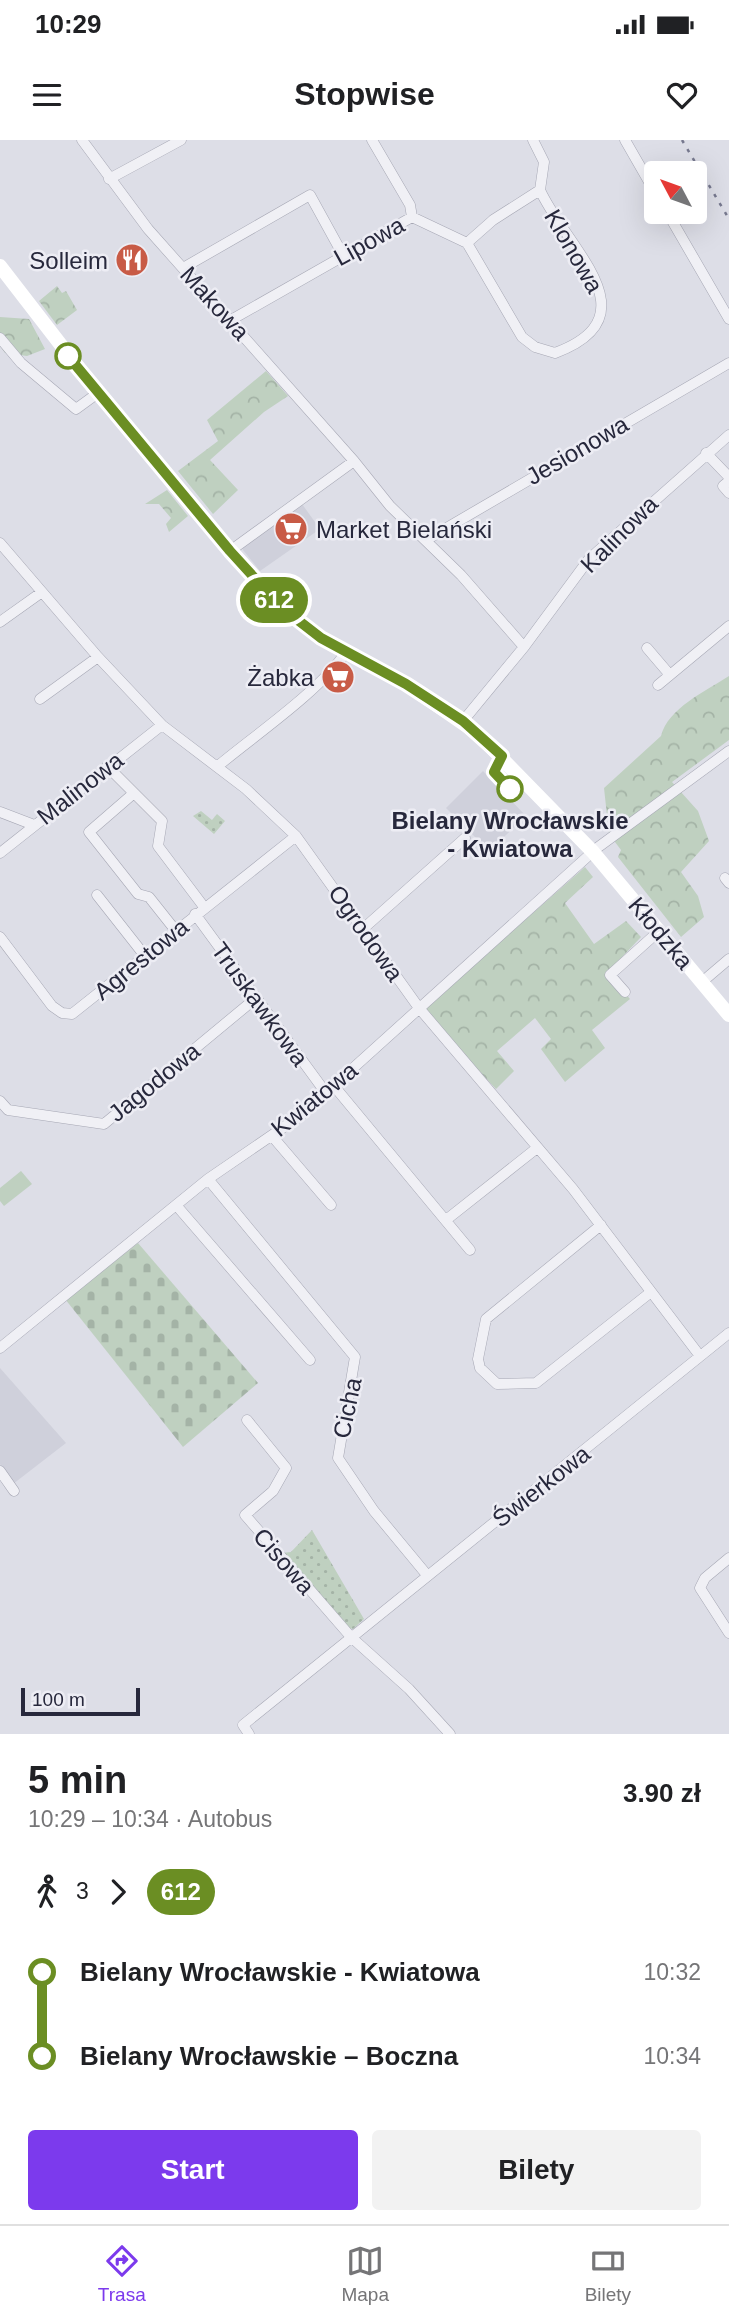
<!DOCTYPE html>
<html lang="pl">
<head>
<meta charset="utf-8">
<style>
	body { margin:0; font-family:Arial,sans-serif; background:#f2f2f2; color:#202124; height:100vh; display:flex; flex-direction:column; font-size:26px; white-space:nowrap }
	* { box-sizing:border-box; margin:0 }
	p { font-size:23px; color:#757577 }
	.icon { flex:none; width:38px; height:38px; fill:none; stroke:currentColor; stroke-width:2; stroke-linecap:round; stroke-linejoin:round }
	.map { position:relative; height:1594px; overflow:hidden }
	.sheet { display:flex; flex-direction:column; background:#fff; flex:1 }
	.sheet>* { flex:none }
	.badge { padding:0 14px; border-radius:23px; font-size:24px; line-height:46px }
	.needle { width:46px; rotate:311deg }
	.tools { position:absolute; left:644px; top:21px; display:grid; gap:14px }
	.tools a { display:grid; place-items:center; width:63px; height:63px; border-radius:7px; background:#fff; box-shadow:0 7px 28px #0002; font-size:35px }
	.scale { position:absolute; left:21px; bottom:18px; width:119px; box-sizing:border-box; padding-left:7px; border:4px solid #27283c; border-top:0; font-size:19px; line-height:24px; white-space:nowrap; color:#27283c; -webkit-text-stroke:5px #ededf4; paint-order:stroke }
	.map>.badge { position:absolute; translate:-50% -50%; box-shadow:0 0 0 4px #fff }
	.legs { display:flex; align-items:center; gap:10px; height:77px; padding:0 28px; font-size:23px }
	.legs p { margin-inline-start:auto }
	.overview { display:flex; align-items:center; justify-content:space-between; height:119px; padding:0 28px }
	h1 { font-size:38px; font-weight:700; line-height:52px }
	.primary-button { display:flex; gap:14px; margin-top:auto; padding:14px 28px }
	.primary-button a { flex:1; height:80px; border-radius:7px; background:#7c3aed; color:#fff; font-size:28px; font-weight:700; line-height:80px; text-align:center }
	.primary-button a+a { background:#f2f2f2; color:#202124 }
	ul { padding:0 28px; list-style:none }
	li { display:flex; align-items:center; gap:24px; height:84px; font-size:26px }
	li i { display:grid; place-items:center; width:10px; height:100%; margin:0 9px; background:currentColor }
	li i::after { content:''; width:18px; height:18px; margin:-9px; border:5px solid; border-radius:50%; background:#fff }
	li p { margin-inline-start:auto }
	li:first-child i { background:linear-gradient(#0000 50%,currentColor 0) }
	li:last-child i { background:linear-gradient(currentColor 50%,#0000 0) }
	.status { display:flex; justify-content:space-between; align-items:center; height:49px; padding:0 35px; background:#fff; direction:ltr }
	.status svg { height:19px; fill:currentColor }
	header { display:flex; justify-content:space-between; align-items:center; height:91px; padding:0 28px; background:#fff; font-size:32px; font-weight:700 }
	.tab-bar { display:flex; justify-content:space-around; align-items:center; height:98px; border-top:2px solid #e0e0e0; background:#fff; font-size:19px; color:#757577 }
	.tab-bar a { display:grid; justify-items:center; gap:4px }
	.tab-bar .active { color:#7c3aed }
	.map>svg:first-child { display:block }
	.built { fill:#cfd0db }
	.grass { fill:#bfd0c0 }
	.forest { fill:url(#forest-crowns) }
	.cemetery { fill:url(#cemetery-stones) }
	.park { fill:url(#park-dots) }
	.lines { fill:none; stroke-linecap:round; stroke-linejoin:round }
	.minor-casing { stroke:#a6a7b4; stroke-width:11 }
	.minor { stroke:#f0f0f5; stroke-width:10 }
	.secondary { stroke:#fff; stroke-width:14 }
	.rail { stroke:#77798f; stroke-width:2.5; stroke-dasharray:3.5 7; stroke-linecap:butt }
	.line-1-casing { stroke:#fff; stroke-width:16 }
	.line-1 { stroke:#6b8e23; stroke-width:10 }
	.stop-1-dot { fill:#fff; stroke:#6b8e23; stroke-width:3.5 }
	.labels { text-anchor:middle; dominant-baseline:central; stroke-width:5; stroke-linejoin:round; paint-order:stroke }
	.street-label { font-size:24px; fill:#27283c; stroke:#ededf4 }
	.poi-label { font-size:24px; fill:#27283c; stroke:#ededf4; text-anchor:end }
	.stop-label { font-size:24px; font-weight:bold; fill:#27283c; stroke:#ededf4 }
</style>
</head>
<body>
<div class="status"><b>10:29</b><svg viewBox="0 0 49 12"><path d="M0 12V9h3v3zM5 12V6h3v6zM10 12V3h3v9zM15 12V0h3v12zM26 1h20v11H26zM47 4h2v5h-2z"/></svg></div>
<header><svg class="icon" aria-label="menu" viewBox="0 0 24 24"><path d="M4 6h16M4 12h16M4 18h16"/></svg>Stopwise<svg class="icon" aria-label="heart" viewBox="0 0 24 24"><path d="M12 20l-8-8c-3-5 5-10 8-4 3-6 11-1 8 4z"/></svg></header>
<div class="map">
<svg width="729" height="1594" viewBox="0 0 729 1594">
	<defs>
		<pattern id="forest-crowns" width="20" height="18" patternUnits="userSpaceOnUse" patternTransform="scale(1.75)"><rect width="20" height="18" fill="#bfd0c0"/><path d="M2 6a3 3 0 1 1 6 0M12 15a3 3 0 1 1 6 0" fill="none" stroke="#a4b3a6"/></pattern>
		<pattern id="cemetery-stones" width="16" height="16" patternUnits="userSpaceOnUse" patternTransform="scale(1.75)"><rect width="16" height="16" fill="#bfd0c0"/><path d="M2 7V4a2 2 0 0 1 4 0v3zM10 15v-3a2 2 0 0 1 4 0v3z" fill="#a4b3a6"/></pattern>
		<pattern id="park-dots" width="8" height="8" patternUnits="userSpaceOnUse" patternTransform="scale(1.75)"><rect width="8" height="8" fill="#bfd0c0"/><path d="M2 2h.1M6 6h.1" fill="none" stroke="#a4b3a6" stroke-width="1.8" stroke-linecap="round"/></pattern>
	</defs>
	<rect width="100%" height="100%" fill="#dddee7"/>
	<path class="built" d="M302 364 320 389 260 431 243 410V406Z
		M483 631 526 676 489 711 446 668Z
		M0 1228 66 1303 13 1344 0 1324Z"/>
	<path class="grass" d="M21 1031 32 1044 4 1066 0 1061V1048Z"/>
	<path class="forest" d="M57 146 62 153 66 151 77 170 57 185 39 161Z
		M0 177 29 179 45 209 27 216 5 213 0 206Z
		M266 231 288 256 264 272 210 320 238 350 213 374 178 331 218 301 207 280Z
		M167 350 188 376 169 392 166 384 171 378 159 364H145Z
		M729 536V600L672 642 698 671 709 701 681 732 698 756 704 777 681 797 618 717 621 710 609 694 604 648 661 596C668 568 706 551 729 536Z
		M585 727 593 737 565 763 594 804 626 781 641 797 607 833 630 859 592 890 605 908 565 942 541 909 551 899 535 878 497 911 514 931 496 949 422 871Z"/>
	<path class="cemetery" d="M138 1103 258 1243 183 1307 65 1159Z"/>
	<path class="park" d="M201 671 212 680 217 674 225 681 214 694 193 676Z
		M312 1390 364 1479 353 1489 346 1487 281 1413 291 1412Z"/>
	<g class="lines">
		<defs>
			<path id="minor" d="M82 0 148 89 354 321 390 366 461 435 524 507 463 581
				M372 0 410 65 412 77
				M625 0 656 54
				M109 39 181 0
				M667 72 729 179
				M467 103 522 197 535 207 555 213C655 176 566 108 540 50
				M183 128 310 55 343 115
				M231 180 412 77 467 103 493 80 540 50 544 22 533 0
				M0 198 21 223 76 269 98 253
				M706 313 729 337
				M729 341 723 346 729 353
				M426 400 729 223
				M0 403 98 517 162 585 246 649 296 696 419 868 573 1049 700 1216
				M230 411 354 321
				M0 482 42 452
				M524 507 589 419 729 295
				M647 508 670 535
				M658 545 729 486
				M40 559 98 517
				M107 626 162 681 158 706 204 767
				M218 626C255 595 320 551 346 512
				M134 653 89 692 138 754 149 757 176 791
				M0 672 34 685
				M0 713 162 585
				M725 738 729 743
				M97 755 145 816
				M195 774 326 953
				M364 788 465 698
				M0 797 52 866 62 873 72 874 296 696
				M702 842 729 819
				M625 852 610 835 659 791
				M334 946 470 1110
				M0 961 8 970 104 984 256 858
				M272 996 331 1065
				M208 1039 355 1217 338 1318 374 1371 427 1435
				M176 1065 310 1220
				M446 1080 537 1008
				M601 1085 486 1179 478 1219 480 1228 497 1244 536 1243 651 1152
				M0 1208 208 1039 300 976 597 708 729 611
				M247 1280 286 1328 273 1351 245 1375 351 1497 409 1549 450 1594
				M0 1331 14 1351
				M729 1418 705 1438 700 1448 729 1493
				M249 1594 243 1585 729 1193"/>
		</defs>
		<use href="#minor" class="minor-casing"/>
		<use href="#minor" class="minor"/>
		<path class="secondary" d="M0 126 98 253 230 411 281 467 321 498 406 544 477 593 593 712 729 875"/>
		<path class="rail" d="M682 0 729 79"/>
	</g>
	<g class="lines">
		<defs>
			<path id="line-1" d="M68 216 230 411 281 467 321 498 406 544 463 581 502 616 494 632 510 649"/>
		</defs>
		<use href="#line-1" class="line-1-casing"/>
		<use href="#line-1" class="line-1"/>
	</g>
	<defs>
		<symbol id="restaurant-disc" viewBox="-11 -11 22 22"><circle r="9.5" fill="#c85b46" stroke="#ededf4"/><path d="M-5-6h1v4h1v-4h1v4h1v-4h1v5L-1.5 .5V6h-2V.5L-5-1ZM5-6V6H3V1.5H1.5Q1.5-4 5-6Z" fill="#fff"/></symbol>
		<symbol id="supermarket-disc" viewBox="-11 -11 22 22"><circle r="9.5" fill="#c85b46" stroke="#ededf4"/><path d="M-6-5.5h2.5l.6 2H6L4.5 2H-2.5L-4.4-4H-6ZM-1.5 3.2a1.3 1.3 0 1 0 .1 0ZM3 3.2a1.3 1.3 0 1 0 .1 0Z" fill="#fff"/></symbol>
	</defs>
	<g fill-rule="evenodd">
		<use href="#restaurant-disc" x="113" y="101" width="38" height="38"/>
		<use href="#supermarket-disc" x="272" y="370" width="38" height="38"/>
		<use href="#supermarket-disc" x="319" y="518" width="38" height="38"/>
	</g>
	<g class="stop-1-dot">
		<circle cx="68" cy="216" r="12"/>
		<circle cx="510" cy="649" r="12"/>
	</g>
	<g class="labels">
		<g class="street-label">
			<text transform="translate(369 101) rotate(-29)">Lipowa</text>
			<text transform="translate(574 111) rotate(60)">Klonowa</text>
			<text transform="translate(215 163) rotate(48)">Makowa</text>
			<text transform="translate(577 310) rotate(-30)">Jesionowa</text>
			<text transform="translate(619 394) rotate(-45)">Kalinowa</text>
			<text transform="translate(80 648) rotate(-38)">Malinowa</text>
			<text transform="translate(366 793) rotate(55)">Ogrodowa</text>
			<text transform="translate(661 793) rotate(50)">Kłodzka</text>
			<text transform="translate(141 819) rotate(-39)">Agrestowa</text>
			<text transform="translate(260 864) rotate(54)">Truskawkowa</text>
			<text transform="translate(154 942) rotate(-39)">Jagodowa</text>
			<text transform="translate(314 959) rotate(-39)">Kwiatowa</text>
			<text transform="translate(347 1268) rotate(-78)">Cicha</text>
			<text transform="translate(541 1346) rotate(-38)">Świerkowa</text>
			<text transform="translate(284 1421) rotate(49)">Cisowa</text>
		</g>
		<g class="poi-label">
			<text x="108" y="120">Solleim</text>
			<text x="316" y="389" text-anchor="start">Market Bielański</text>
			<text x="314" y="537">Żabka</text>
		</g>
		<g class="stop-label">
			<text x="510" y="680">Bielany Wrocławskie<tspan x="510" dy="28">- Kwiatowa</tspan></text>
		</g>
	</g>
</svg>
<div class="tools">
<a><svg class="needle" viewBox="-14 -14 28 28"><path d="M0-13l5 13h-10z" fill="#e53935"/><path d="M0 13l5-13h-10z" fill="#757577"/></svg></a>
</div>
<div class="scale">100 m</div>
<b class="badge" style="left:274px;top:460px;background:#6b8e23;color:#fff">612</b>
</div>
<section class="sheet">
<div class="overview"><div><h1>5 min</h1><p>10:29 – 10:34 · Autobus</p></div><b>3.90 zł</b></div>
<div class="legs"><svg class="icon" aria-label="walk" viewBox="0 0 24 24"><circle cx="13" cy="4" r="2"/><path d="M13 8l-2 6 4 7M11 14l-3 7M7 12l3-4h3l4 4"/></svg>3<svg class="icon" aria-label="forward" viewBox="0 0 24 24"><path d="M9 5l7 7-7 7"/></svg><b class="badge" style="background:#6b8e23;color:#fff">612</b></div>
<ul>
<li><i style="color:#6b8e23"></i><b>Bielany Wrocławskie - Kwiatowa</b><p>10:32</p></li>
<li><i style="color:#6b8e23"></i><b>Bielany Wrocławskie – Boczna</b><p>10:34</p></li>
</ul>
<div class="primary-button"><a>Start</a><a>Bilety</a></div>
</section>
<nav class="tab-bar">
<a class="active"><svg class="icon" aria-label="directions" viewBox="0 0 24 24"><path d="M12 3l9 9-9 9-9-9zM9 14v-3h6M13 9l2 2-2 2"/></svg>Trasa</a>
<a><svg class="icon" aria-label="map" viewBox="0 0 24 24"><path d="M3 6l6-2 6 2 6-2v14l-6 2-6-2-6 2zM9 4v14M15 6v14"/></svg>Mapa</a>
<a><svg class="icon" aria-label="tickets" viewBox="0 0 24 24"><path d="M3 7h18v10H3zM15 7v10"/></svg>Bilety</a>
</nav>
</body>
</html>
